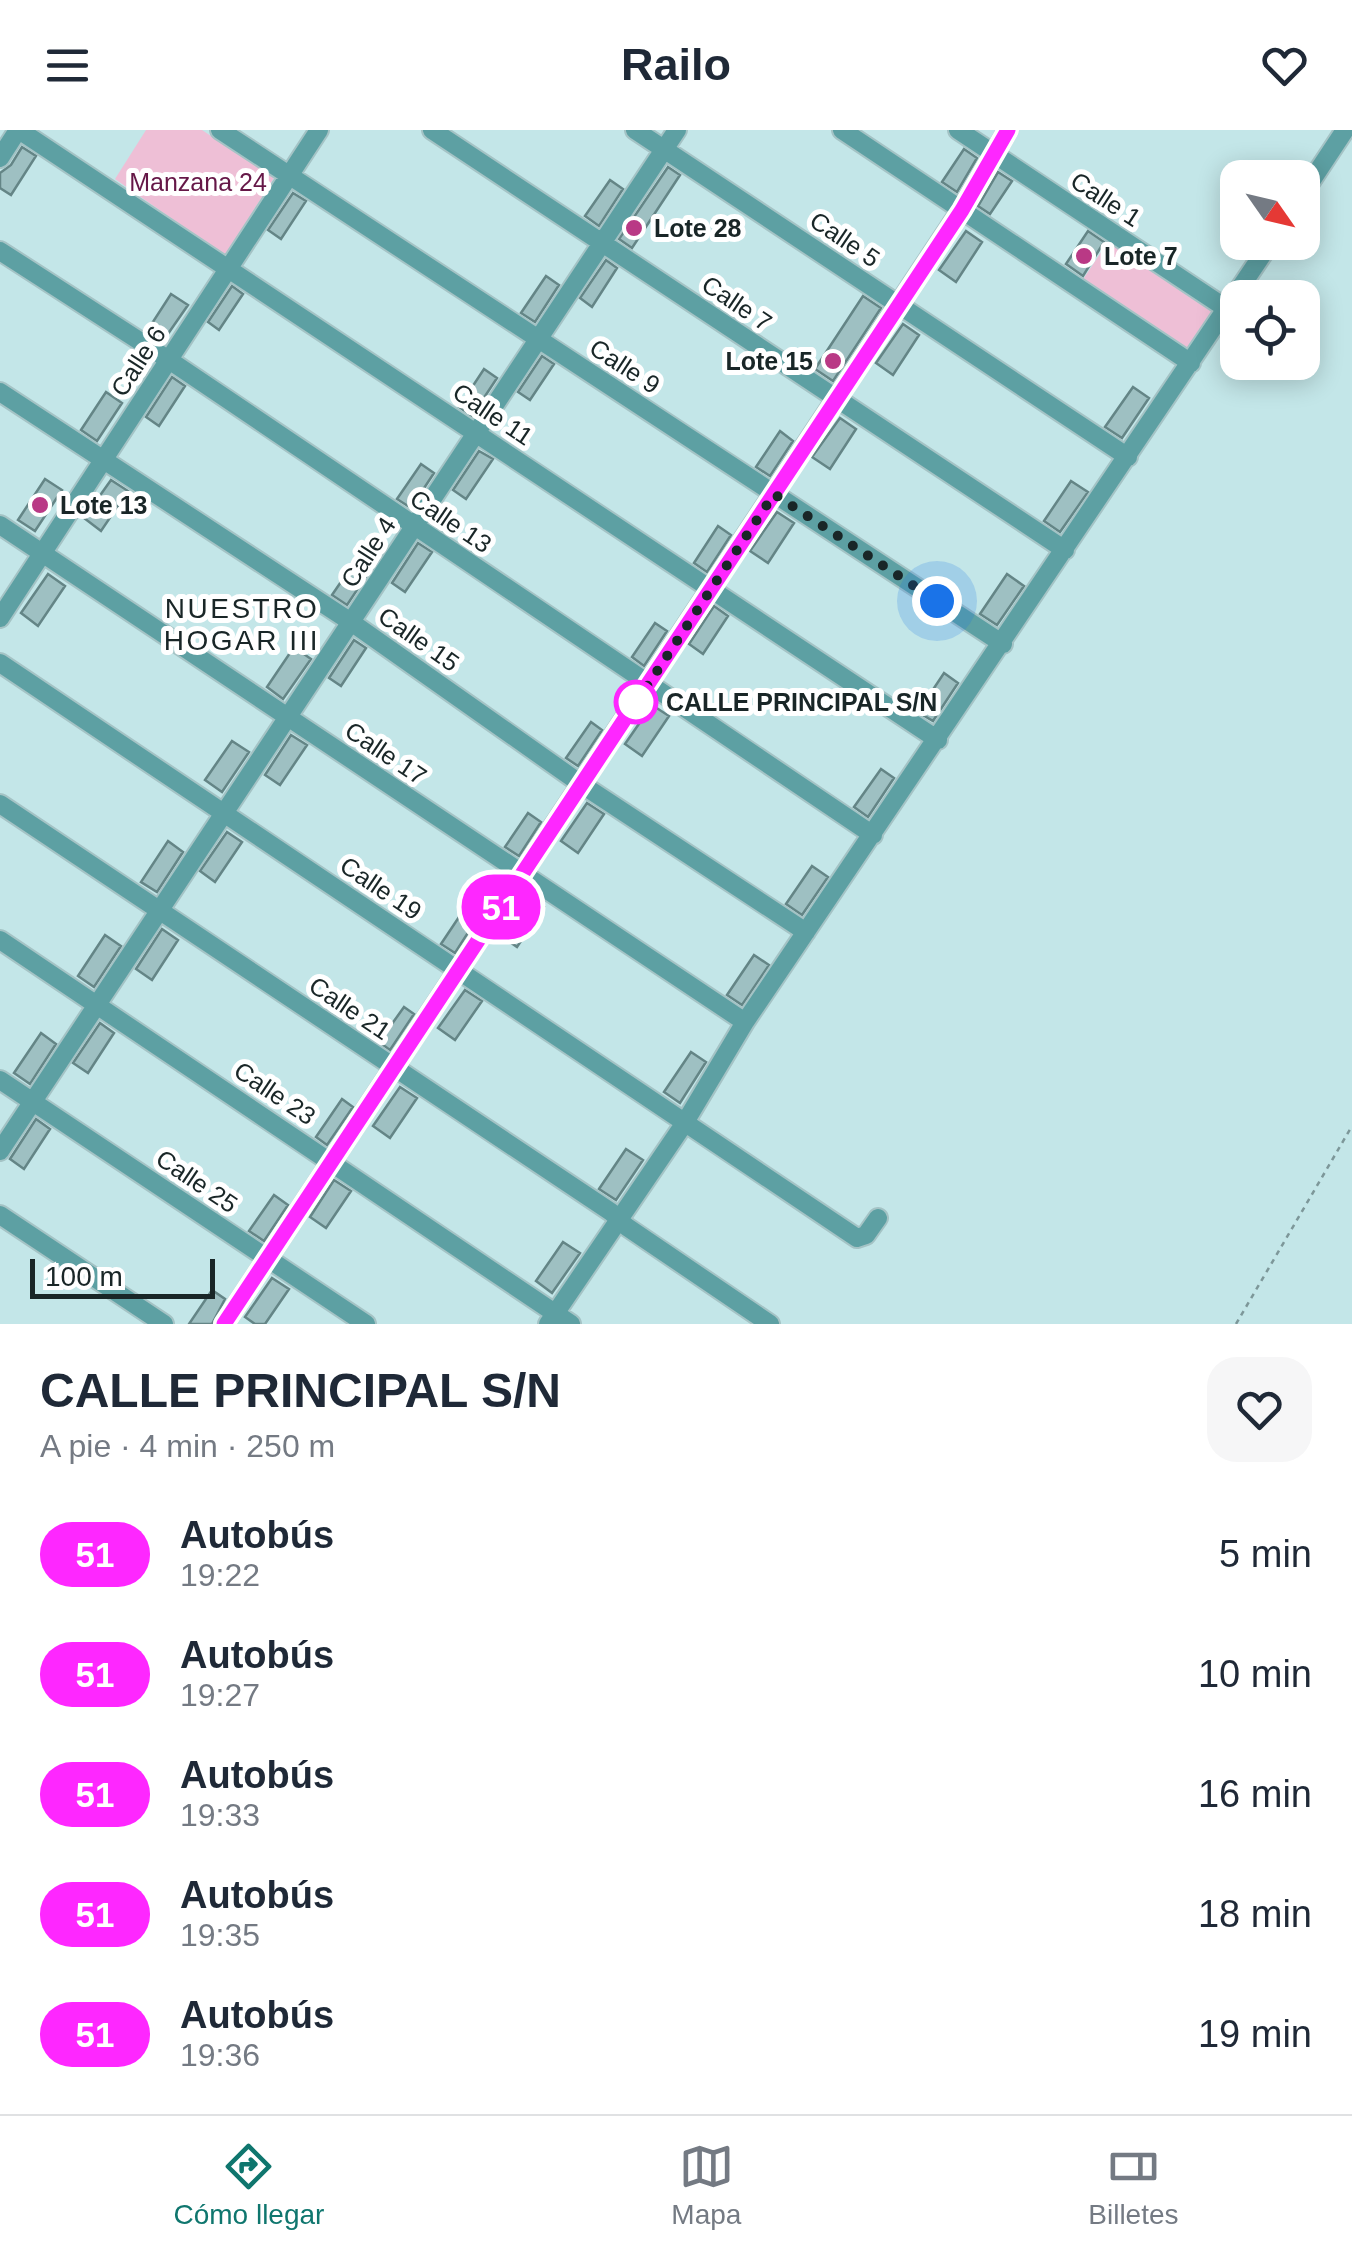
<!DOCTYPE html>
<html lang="es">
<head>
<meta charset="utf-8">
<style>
	body { margin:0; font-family:Arial,sans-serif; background:#f6f6f7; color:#1f2937; height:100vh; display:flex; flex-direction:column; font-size:38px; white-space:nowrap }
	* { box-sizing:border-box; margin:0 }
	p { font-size:32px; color:#747a83 }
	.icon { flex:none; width:55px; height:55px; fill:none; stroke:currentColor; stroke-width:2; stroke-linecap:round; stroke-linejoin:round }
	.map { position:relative; height:1194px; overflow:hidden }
	.side { display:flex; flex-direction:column; background:#fff; flex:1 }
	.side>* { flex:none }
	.badge { padding:0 20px; border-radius:32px; font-size:35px; line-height:65px }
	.needle { width:65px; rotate:124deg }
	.fabs { position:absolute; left:1220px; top:30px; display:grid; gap:20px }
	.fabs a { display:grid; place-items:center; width:100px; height:100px; border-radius:20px; background:#fff; box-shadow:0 5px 25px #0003; font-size:50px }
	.scale { position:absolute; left:30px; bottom:25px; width:185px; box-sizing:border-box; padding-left:10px; border:5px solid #192627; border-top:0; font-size:28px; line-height:35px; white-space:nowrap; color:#192627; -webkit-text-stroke:8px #fff; paint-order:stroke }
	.you { position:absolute; width:50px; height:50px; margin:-25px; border:8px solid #fff; border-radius:50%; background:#1a73e8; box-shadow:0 0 0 15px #1a73e833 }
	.map>.badge { position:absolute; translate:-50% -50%; box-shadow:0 0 0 5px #fff }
	.round { display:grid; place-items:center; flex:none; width:105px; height:105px; border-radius:30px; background:#f6f6f7 }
	.summary { display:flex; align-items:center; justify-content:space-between; height:170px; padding:0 40px }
	h1 { font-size:48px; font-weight:700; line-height:75px }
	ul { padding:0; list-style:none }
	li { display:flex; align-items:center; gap:30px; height:120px; padding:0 40px }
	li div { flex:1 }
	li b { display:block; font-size:38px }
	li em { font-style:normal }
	li .badge { min-width:110px; font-weight:700; text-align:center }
	header { display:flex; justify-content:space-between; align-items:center; height:130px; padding:0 40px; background:#fff; font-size:45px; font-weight:700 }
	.tab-bar { display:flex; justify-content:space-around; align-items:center; height:140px; border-top:2px solid #e0e1e3; background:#fff; font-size:28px; color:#747a83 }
	.tab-bar a { display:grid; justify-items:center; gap:5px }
	.tab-bar .selected { color:#0f766e }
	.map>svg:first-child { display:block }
	.green { fill:#eebfd6 }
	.building { fill:#9ec0c2; stroke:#648586; stroke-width:2.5 }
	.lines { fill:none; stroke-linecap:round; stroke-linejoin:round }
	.minor-casing { stroke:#a4c3c5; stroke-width:22 }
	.path { stroke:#7d9799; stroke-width:2.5; stroke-dasharray:5 5; stroke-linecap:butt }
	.minor { stroke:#5da0a3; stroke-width:18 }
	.line-casing { stroke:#fff; stroke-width:22 }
	.line { stroke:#fe27ff; stroke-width:15 }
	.walk { stroke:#192627; stroke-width:10; stroke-dasharray:0 18 }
	.poi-dot { fill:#b93985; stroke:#fff; stroke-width:4 }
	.stop-dot { fill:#fff; stroke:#fe27ff; stroke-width:5 }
	.labels { text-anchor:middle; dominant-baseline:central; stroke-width:10; stroke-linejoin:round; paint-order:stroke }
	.park-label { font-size:25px; fill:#651747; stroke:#fff }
	.street-label { font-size:25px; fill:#192627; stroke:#fff }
	.poi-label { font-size:25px; font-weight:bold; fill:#192627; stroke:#fff; text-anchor:start }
	.stop-label { font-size:25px; font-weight:bold; fill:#192627; stroke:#fff; text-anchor:start }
	.neighbourhood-label { font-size:28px; letter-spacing:2.5px; fill:#192627; stroke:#fff }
</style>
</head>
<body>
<header><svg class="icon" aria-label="menu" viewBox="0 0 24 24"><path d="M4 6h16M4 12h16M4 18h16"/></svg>Railo<svg class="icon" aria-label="heart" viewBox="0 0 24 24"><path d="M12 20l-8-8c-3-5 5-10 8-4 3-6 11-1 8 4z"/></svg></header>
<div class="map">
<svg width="1352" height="1194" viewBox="0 0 1352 1194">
	<rect width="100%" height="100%" fill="#c3e6e8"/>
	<path class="green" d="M146 0H202L274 48 225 126 115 49Z
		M1109 110 1217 180 1188 225 1080 154Z"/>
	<path class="building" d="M22 17 36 26 11 65 0 58V43L11 35Z
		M964 19 977 28 957 62 942 52Z
		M668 37 680 45 632 118 619 109Z
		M998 42 1012 51 990 84 978 76Z
		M610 50 623 59 599 96 585 86Z
		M293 63 306 71 281 109 268 100Z
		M966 101 982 112 956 152 939 140Z
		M1088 101 1104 112 1083 146 1066 134Z
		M606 130 617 138 592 177 580 168Z
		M546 146 559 155 535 192 521 183Z
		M232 156 243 164 219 200 208 192Z
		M171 164 188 175 163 211 147 201Z
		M863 166 881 178 833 251 815 239Z
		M903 194 919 205 893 245 876 233Z
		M542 226 554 234 530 270 518 262Z
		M484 239 497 248 472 286 459 277Z
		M172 247 185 256 159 296 146 287Z
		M1133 257 1149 268 1122 308 1105 297Z
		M106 262 122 273 97 311 81 300Z
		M840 288 856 299 830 339 812 327Z
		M780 301 793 311 770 346 756 337Z
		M479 321 493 329 466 369 453 360Z
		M421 334 434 343 411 378 397 369Z
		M45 349 62 360 35 401 18 390Z
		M111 350 128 361 101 401 84 388Z
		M1071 351 1088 362 1060 402 1044 391Z
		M777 382 794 393 768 433 750 421Z
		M718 396 731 405 707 442 694 433Z
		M418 413 432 422 405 462 392 453Z
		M356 430 371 439 347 475 332 465Z
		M48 444 65 456 38 496 21 483Z
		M1007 444 1024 456 997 495 980 484Z
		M714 476 728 486 703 524 689 514Z
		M655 493 667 501 644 536 632 527Z
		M354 510 366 518 341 556 329 548Z
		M294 517 311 529 283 569 267 557Z
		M944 543 958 553 933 591 918 582Z
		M652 575 669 586 642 626 625 614Z
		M591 592 602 600 578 636 566 628Z
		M291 605 307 615 280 655 265 645Z
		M232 611 249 622 222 662 205 650Z
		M881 639 894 648 868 687 854 677Z
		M587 673 604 684 578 723 561 711Z
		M528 683 541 692 519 726 505 717Z
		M227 702 242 712 215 752 200 741Z
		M168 711 183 722 157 762 141 752Z
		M812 736 828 747 802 785 786 774Z
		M526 766 544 777 517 817 500 805Z
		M467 775 480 784 455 823 441 814Z
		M162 799 178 810 152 850 136 839Z
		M105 805 121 816 94 857 78 846Z
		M754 825 769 835 742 875 727 865Z
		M465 860 482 871 455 910 438 898Z
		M404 877 414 884 390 920 379 912Z
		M100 893 114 903 88 943 73 933Z
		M41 903 56 914 30 954 14 943Z
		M691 922 706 932 680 973 664 962Z
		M400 957 417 968 390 1008 373 996Z
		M342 969 353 977 327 1015 316 1007Z
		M36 989 50 999 24 1039 10 1029Z
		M626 1019 643 1030 616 1070 599 1059Z
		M334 1050 351 1061 326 1098 310 1087Z
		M274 1065 288 1075 264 1111 249 1101Z
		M563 1112 580 1123 552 1163 536 1151Z
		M272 1148 289 1159 265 1194H255L245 1187Z
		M212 1160 225 1169 212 1194H189Z"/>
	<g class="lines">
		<defs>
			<path id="minor" d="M19 0 938 610
				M220 0 1003 514
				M432 0 1065 420
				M635 0 1128 327
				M842 0 1191 233
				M958 0 1227 179
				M0 28 18 0
				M1302 65 1345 0
				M0 121 169 230 873 705
				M0 262 351 492 581 654 806 802
				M0 395 745 892
				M0 488 319 0
				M0 533 857 1108 866 1105 878 1088
				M0 674 611 1082 627 1097 770 1194
				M0 810 571 1194
				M0 950 366 1194
				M0 1021 677 0
				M0 1085 164 1194
				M224 1194 961 80 1008 0
				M548 1194 684 994 745 892 1271 112"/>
		</defs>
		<use href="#minor" class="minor-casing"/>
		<path class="path" d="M1236 1194 1352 996"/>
		<use href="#minor" class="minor"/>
	</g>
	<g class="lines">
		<defs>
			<path id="line" d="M224 1194 962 80 1008 0"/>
		</defs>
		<use href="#line" class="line-casing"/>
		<use href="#line" class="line"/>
		<path class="walk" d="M636 572 632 579 774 364 937 471"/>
	</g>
	<g class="poi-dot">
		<circle cx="634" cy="98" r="10"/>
		<circle cx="1084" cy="126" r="10"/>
		<circle cx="833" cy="231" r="10"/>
		<circle cx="40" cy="375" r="10"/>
	</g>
	<circle class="stop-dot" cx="636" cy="572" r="20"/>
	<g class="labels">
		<g class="park-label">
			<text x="198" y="52">Manzana 24</text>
		</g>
		<g class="street-label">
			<text transform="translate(1106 69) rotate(33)">Calle 1</text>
			<text transform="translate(845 109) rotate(34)">Calle 5</text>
			<text transform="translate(737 173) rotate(34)">Calle 7</text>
			<text transform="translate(138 231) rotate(-57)">Calle 6</text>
			<text transform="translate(625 236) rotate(33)">Calle 9</text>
			<text transform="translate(493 284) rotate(34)">Calle 11</text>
			<text transform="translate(451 391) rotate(34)">Calle 13</text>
			<text transform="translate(368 422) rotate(-57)">Calle 4</text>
			<text transform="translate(419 509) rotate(35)">Calle 15</text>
			<text transform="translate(386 623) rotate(34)">Calle 17</text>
			<text transform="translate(381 758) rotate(34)">Calle 19</text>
			<text transform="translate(350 878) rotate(34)">Calle 21</text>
			<text transform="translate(275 963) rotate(34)">Calle 23</text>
			<text transform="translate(197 1051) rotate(34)">Calle 25</text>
		</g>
		<g class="poi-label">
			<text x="654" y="98">Lote 28</text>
			<text x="1104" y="126">Lote 7</text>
			<text x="813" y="231" text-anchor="end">Lote 15</text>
			<text x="60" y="375">Lote 13</text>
		</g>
		<g class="stop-label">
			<text x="666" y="572">CALLE PRINCIPAL S/N</text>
		</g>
		<g class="neighbourhood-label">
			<text x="242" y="478">NUESTRO<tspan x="242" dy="32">HOGAR III</tspan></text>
		</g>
	</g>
</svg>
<div class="fabs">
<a><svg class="needle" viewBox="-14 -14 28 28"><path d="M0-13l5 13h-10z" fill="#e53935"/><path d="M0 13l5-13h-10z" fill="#747a83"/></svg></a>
<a><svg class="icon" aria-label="locate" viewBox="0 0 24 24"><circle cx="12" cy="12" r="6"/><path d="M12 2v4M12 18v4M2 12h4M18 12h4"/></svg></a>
</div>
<div class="scale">100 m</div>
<div class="you" style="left:937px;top:471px"></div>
<b class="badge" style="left:501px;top:777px;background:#fe27ff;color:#fff">51</b>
</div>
<section class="side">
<div class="summary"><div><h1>CALLE PRINCIPAL S/N</h1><p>A pie · 4 min · 250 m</p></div><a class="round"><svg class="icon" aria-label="heart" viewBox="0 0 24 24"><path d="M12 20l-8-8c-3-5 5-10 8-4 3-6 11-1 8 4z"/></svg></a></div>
<ul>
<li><span class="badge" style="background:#fe27ff;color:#fff">51</span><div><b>Autobús</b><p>19:22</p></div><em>5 min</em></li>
<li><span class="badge" style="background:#fe27ff;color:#fff">51</span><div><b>Autobús</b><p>19:27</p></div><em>10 min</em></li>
<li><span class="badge" style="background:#fe27ff;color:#fff">51</span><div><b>Autobús</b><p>19:33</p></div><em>16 min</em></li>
<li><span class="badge" style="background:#fe27ff;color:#fff">51</span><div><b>Autobús</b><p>19:35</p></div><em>18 min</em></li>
<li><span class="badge" style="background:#fe27ff;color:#fff">51</span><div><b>Autobús</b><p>19:36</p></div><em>19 min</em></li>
</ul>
</section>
<nav class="tab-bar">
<a class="selected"><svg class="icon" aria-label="directions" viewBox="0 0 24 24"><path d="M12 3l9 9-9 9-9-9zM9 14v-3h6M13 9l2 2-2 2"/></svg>Cómo llegar</a>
<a><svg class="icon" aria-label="map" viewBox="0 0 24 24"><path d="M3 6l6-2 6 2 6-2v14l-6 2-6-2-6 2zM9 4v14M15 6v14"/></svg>Mapa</a>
<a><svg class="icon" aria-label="tickets" viewBox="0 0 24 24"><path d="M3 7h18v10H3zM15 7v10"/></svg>Billetes</a>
</nav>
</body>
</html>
